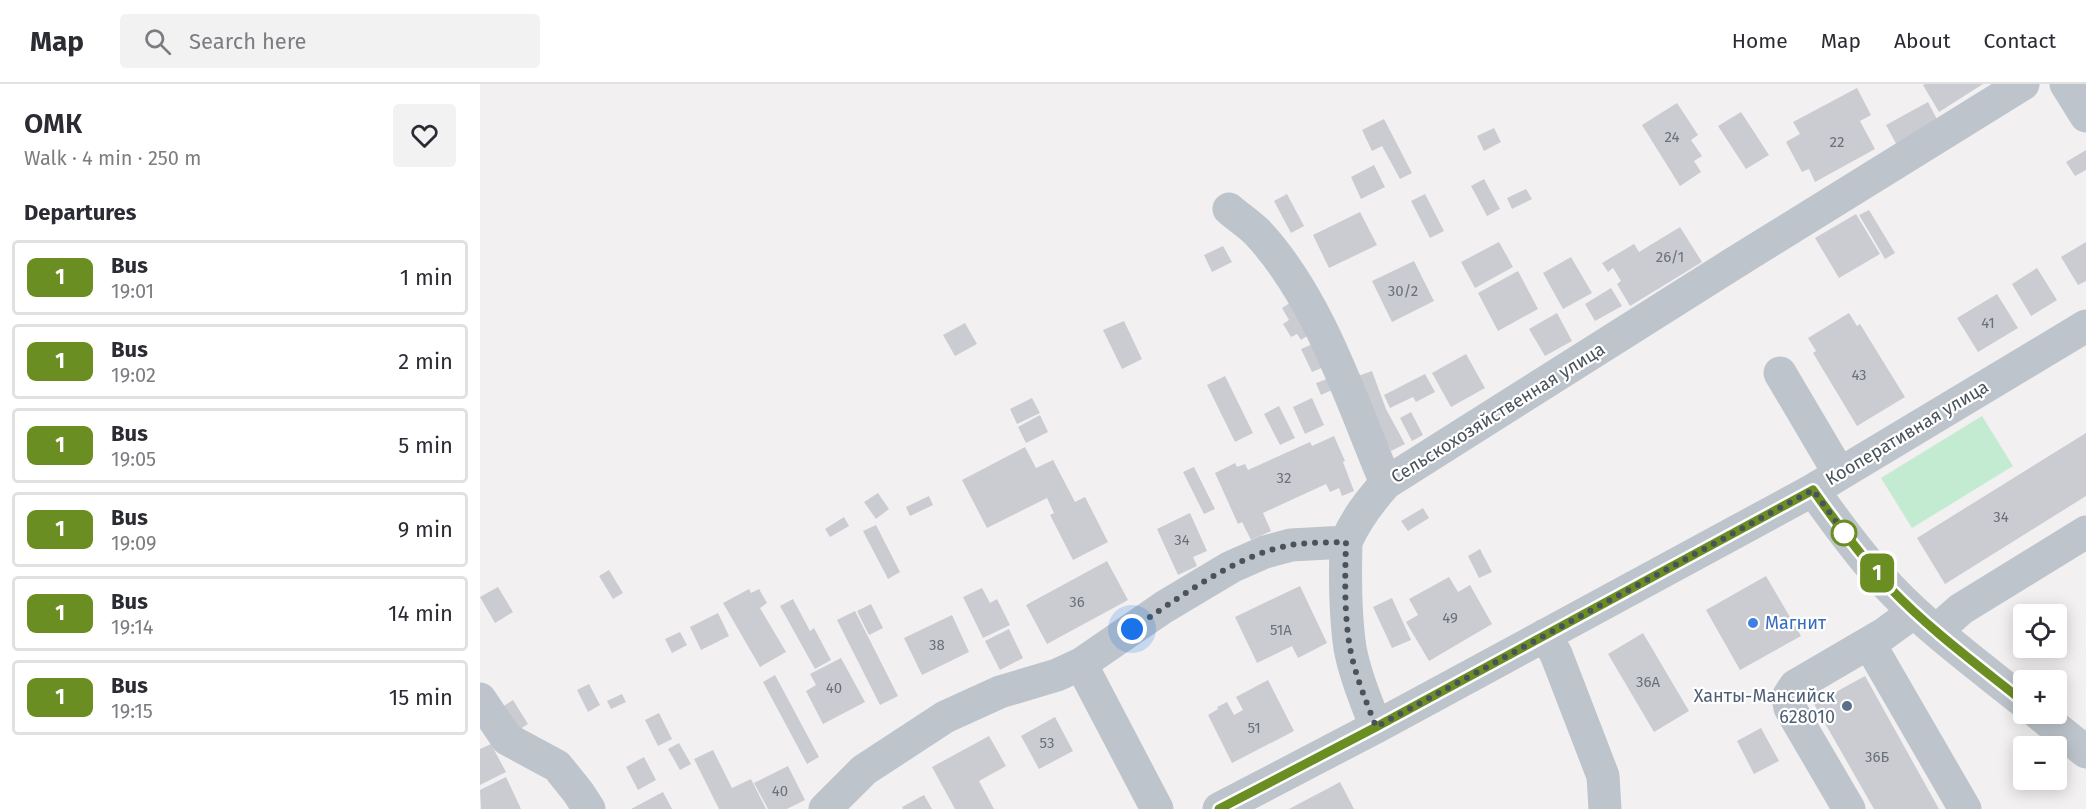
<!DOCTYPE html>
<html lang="en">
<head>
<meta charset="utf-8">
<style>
	body { margin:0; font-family:"Fira Sans",sans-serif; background:#f2f2f3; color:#2b2b33; height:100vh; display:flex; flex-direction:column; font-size:22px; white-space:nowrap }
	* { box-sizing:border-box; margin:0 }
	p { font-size:20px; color:#7c7c81 }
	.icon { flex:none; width:33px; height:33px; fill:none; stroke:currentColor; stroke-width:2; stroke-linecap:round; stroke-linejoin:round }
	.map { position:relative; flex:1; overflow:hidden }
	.side { display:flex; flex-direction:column; background:#fff; width:480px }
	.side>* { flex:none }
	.badge { padding:0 12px; border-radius:9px; font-size:21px; line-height:39px }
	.fabs { position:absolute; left:1533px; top:520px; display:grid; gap:12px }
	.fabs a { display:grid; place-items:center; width:54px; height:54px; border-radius:6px; background:#fff; box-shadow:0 3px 15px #0003; font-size:30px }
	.you { position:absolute; width:30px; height:30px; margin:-15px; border:4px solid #fff; border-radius:50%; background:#1a73e8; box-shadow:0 0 0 9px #1a73e833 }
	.map>.badge { position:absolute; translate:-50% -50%; box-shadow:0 0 0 3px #fff }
	h2 { padding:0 24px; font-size:22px; line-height:54px }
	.round { display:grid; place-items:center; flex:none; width:63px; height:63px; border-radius:6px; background:#f2f2f3 }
	.overview { display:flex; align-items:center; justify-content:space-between; height:102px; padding:0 24px }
	h1 { font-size:28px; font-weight:600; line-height:45px }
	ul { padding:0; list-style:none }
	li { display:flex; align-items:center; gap:18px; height:75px; margin:0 12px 9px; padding:0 12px; border:3px solid #e1e1e2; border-radius:6px }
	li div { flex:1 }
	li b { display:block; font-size:22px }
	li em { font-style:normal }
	li .badge { min-width:66px; font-weight:700; text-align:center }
	header { display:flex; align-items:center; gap:36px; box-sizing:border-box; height:84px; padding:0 30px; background:#fff; border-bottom:2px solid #e1e1e2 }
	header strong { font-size:28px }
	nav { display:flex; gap:33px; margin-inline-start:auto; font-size:21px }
	.search { width:420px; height:54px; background:#f2f2f3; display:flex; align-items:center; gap:15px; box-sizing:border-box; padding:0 21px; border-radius:6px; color:#7c7c81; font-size:22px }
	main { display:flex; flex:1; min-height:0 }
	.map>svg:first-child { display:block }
	.green { fill:#c3ebd2 }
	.building { fill:#cbccd2 }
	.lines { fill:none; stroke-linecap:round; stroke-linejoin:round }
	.minor { stroke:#bdc4cb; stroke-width:33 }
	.line-casing { stroke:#fff; stroke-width:14 }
	.line { stroke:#6b8e23; stroke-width:9 }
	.walk { stroke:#4a535b; stroke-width:6; stroke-dasharray:0 10.8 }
	.stop-dot { fill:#fff; stroke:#6b8e23; stroke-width:3 }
	.shop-dot { fill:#3f7fe0; stroke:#fff; stroke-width:2 }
	.service-dot { fill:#5c6f8a; stroke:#fff; stroke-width:2 }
	.labels { text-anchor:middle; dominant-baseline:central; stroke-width:4.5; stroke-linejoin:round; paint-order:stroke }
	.number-label { font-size:15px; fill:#6a7179 }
	.street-label { font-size:18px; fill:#4a535b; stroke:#fff }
	.shop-label { font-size:18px; fill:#366cbe; stroke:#fff; text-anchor:start }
	.service-label { font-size:18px; fill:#4e5e75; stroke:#fff; text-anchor:end }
</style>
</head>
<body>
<header>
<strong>Map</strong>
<div class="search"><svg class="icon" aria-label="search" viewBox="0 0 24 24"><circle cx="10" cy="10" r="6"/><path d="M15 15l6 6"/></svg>Search here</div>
<nav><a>Home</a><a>Map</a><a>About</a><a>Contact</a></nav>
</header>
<main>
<section class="side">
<div class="overview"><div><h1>ОМК</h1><p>Walk · 4 min · 250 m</p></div><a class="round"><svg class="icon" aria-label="heart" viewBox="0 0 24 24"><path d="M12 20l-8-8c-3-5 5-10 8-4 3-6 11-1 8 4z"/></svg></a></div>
<h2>Departures</h2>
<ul>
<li><span class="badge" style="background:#6b8e23;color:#fff">1</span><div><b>Bus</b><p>19:01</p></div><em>1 min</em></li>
<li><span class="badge" style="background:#6b8e23;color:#fff">1</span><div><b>Bus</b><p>19:02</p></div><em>2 min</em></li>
<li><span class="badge" style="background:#6b8e23;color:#fff">1</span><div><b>Bus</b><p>19:05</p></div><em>5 min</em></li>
<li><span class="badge" style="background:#6b8e23;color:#fff">1</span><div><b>Bus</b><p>19:09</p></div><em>9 min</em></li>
<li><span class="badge" style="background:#6b8e23;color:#fff">1</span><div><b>Bus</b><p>19:14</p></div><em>14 min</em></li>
<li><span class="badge" style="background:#6b8e23;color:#fff">1</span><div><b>Bus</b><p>19:15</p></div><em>15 min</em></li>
</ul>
</section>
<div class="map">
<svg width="1606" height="725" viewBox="0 0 1606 725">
	<rect width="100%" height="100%" fill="#f2f0f0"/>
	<path class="green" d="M1502 332 1533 382 1432 444 1401 394Z"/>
	<path class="building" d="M1445 0H1503L1459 28 1443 1Z
		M1377 4 1391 31 1380 37 1395 65 1335 98 1329 85 1322 88 1306 58 1320 50 1313 38Z
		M1448 18 1461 43 1419 65 1406 41Z
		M1197 19 1218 51 1211 56 1222 72 1214 77 1221 88 1200 102 1162 41Z
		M1261 28 1289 71 1266 85 1238 42Z
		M904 35 932 89 920 95 902 62 892 67 882 46Z
		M1014 44 1021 58 1004 67 997 52Z
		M1606 66V86L1595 92 1586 78Z
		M894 81 905 103 881 115 871 93Z
		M1004 95 1020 125 1007 132 991 102Z
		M1046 105 1052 115 1032 125 1027 114Z
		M807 110 824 142 811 149 794 117Z
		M945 110 964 147 950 154 931 117Z
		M1389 126 1415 169 1405 175 1379 131Z
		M880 128 897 161 849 184 833 151Z
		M1376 130 1400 170 1359 194 1335 154Z
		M1200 143 1222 178 1150 222 1137 200 1141 197 1133 184 1128 188 1122 179 1154 160 1159 168Z
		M1019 158 1033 183 995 204 981 178Z
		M1606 158V197L1598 201 1581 173Z
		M743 162 752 178 732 188 724 171Z
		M1091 173 1112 209 1083 225 1063 189Z
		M934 177 954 217 912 238 892 197Z
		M1557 184 1577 216 1551 232 1532 200Z
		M1038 187 1058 225 1018 247 998 209Z
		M1131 204 1142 222 1115 237 1105 220Z
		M1517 210 1538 244 1498 268 1477 234Z
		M813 217 832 249 821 256 817 250 811 253 803 240 809 236 802 224Z
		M1077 229 1092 257 1065 272 1049 245Z
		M1369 229 1377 242 1380 240 1425 313 1377 342 1333 269 1336 267 1328 254Z
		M644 237 662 275 642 285 623 246Z
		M485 239 497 260 475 272 463 251Z
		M835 259 846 282 832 288 821 265Z
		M986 270 1005 304 971 323 952 289Z
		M892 287 906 325 925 360 911 367 893 332 878 292Z
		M945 290 955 308 936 318 933 313 910 324 904 311Z
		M745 292 773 349 755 358 727 301Z
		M847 295 852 306 841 311 836 299Z
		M552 314 560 329 537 340 530 325Z
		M832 314 844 341 825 350 813 323Z
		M799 322 815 354 800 361 784 330Z
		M931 328 943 351 932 357 920 334Z
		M560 331 568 348 546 359 538 343Z
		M1606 349V412L1465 500 1437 454Z
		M854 352 865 377 863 378 874 407 862 412 859 404 850 408 846 400 783 429 791 447 771 456 762 438 758 440 735 389 755 379 757 383 765 380 768 386 830 358 832 362Z
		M545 363 556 384 573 376 595 418 605 413 628 458 593 476 570 431 574 429 567 414 507 444 482 396Z
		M714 383 735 425 724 430 703 388Z
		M398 409 409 425 396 435 384 418Z
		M449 412 453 421 430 432 426 423Z
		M943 424 949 434 928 447 921 437Z
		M710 429 727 467 713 473 717 482 698 491 677 445Z
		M364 433 369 442 350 453 345 445Z
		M396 441 420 488 408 495 383 447Z
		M1000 465 1012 488 999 494 988 472Z
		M627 477 648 516 567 560 546 521Z
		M129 486 143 509 133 515 119 492Z
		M1286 492 1321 552 1260 586 1226 526Z
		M969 493 978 508 990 501 1012 540 949 577 926 538 938 531 929 515Z
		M820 502 847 559 818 574 812 562 777 579 755 533Z
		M18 503 33 528 15 539 0 513Z
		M502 504 510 519 517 515 530 541 503 554 483 513Z
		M269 505 271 509 279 505 287 519 280 524 306 568 280 583 243 519Z
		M912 514 931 556 912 564 893 523Z
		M313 515 330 547 334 544 351 576 335 585 300 522Z
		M391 520 403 544 389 551 377 527Z
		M375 527 418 612 400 621 357 536Z
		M238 529 249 552 221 566 210 543Z
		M472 531 489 568 442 591 424 554Z
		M529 545 543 574 520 586 505 557Z
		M200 548 207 561 192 569 185 555Z
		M1163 549 1209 627 1174 648 1128 570Z
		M361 574 385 618 343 640 326 607 336 601 330 590Z
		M295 591 339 673 327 680 283 598Z
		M1385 592 1459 725H1394L1334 620Z
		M788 596 814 647 752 679 728 631 738 625 737 623 747 618 754 631 763 626 756 613Z
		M109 600 120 621 108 628 97 606Z
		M142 610 146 618 131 625 127 617Z
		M33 616 48 640 34 649 19 625Z
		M179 629 192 655 178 662 165 636Z
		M575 633 593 667 559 685 541 652Z
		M1281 644 1299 677 1274 690 1257 657Z
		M509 652 526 682 499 697 514 725H475L452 683Z
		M199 659 211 680 200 686 188 665Z
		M11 660 26 688 0 701V665Z
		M233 666 252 704 271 695 286 725H239L214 675Z
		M164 673 176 696 158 706 146 683Z
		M308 682 325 716 307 725H288L274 699Z
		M26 693 41 725H1L0 706Z
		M860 698 874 725H809L845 706Z
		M183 708 192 725H151Z
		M444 711 452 725H423L422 723Z"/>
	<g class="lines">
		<path class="minor" d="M1586 0 1606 32
			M749 125C758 133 769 140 777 148 839 214 871 316 906 399
			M1300 289 1359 389
			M1333 406C1357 440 1381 473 1410 504 1450 546 1498 581 1544 618
			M866 458C865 492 865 530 870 564 875 591 886 617 896 643
			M1456 547 1481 525 1606 448
			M1065 551 1076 570 1123 692 1125 725
			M1389 559 1485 725
			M601 580 677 725
			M0 615 27 655 77 682 98 708 109 725
			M1559 630 1606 668
			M345 725 384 686 465 633 520 608 577 591 601 580 684 523 751 483 785 468 811 461 866 458C876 435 889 418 906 399L1251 181 1543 0
			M739 725 896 643 1333 406 1606 242
			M1369 725 1310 624 1308 613 1315 602 1404 550 1434 528"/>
	</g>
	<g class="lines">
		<defs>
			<path id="line" d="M739 725 896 643 1333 406C1357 440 1382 473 1410 504 1450 546 1498 581 1544 618"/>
		</defs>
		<use href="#line" class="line-casing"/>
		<use href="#line" class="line"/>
		<path class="walk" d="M652 545C699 514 755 471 811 461 829 458 848 459 866 458 865 492 864 530 870 564 875 591 886 617 896 643L1333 406 1368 454 1364 449"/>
	</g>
	<circle class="stop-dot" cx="1364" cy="449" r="12"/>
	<circle class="shop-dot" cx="1273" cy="539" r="6"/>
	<circle class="service-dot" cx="1367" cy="622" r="6"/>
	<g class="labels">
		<g class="number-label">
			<text x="1192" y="53">24</text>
			<text x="1357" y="58">22</text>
			<text x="1190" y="173">26/1</text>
			<text x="923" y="207">30/2</text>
			<text x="1508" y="239">41</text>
			<text x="1379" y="291">43</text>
			<text x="804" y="394">32</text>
			<text x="1521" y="433">34</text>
			<text x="702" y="456">34</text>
			<text x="597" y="518">36</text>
			<text x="970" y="534">49</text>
			<text x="801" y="546">51А</text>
			<text x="457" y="561">38</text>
			<text x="1168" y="598">36А</text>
			<text x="354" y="604">40</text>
			<text x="774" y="644">51</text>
			<text x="567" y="659">53</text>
			<text x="1397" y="673">36Б</text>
			<text x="300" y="707">40</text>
		</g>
		<g class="street-label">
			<text transform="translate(1018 329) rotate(-32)">Сельскохозяйственная улица</text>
			<text transform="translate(1427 349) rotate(-31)">Кооперативная улица</text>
		</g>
		<g class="shop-label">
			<text x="1285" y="539">Магнит</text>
		</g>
		<g class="service-label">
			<text x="1355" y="612">Ханты-Мансийск<tspan x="1355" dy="21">628010</tspan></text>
		</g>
	</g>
</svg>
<div class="fabs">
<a><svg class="icon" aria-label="locate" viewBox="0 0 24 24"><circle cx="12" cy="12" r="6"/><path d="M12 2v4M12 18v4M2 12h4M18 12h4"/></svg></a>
<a>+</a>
<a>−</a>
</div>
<div class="you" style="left:652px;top:545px"></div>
<b class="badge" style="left:1397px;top:489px;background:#6b8e23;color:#fff">1</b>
</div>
</main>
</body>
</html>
